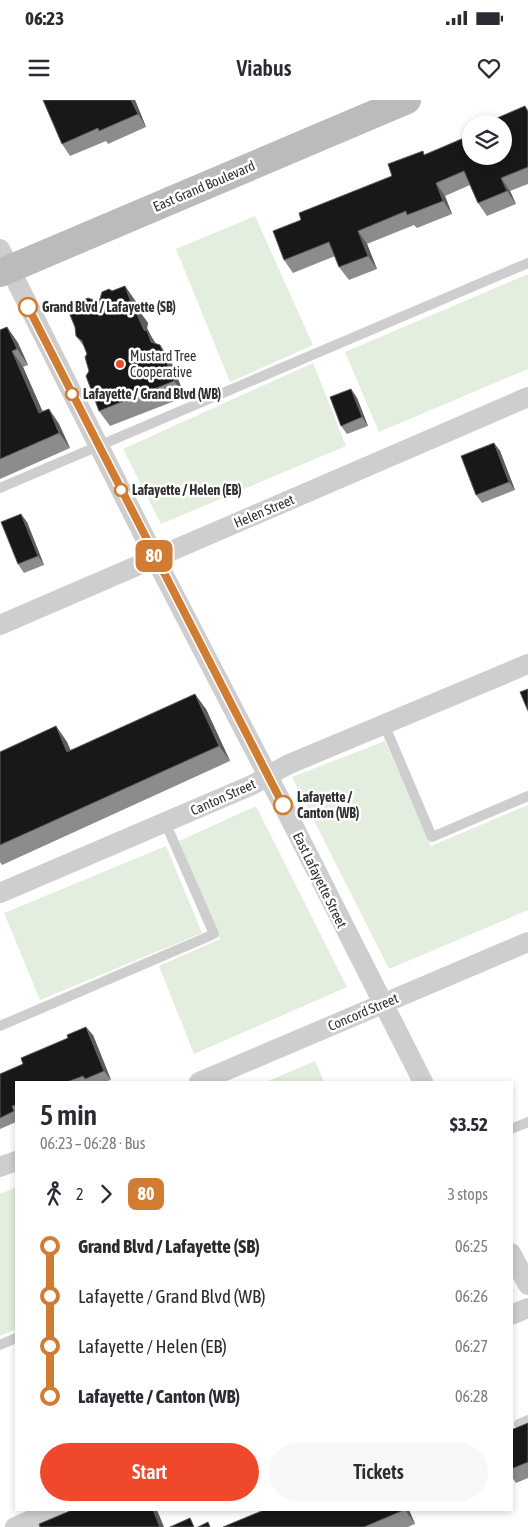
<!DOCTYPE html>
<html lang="en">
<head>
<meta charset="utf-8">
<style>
	body { margin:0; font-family:"Asap Condensed",sans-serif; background:#f7f7f7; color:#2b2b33; height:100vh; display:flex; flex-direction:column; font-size:19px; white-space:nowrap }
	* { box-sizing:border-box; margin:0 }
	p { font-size:16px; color:#7c7c81 }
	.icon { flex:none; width:28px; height:28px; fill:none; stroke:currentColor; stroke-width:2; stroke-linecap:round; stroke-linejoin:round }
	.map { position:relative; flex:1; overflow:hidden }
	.drawer { position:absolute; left:15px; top:981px; width:498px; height:430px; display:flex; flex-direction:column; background:#fff; border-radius:0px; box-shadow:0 2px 8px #0003 }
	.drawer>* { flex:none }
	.badge { padding:0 10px; border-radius:8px; font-size:18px; line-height:32px }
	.tools { position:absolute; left:462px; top:15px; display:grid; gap:10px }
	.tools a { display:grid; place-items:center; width:50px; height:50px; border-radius:50%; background:#fff; box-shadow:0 2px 8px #0003; font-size:25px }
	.map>.badge { position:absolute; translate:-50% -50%; box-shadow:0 0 0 2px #fff }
	.legs { display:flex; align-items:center; gap:8px; height:55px; padding:0 25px; font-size:16px }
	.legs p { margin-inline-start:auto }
	.summary { display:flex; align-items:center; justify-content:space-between; height:85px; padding:0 25px }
	h1 { font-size:28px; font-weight:600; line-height:38px }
	.action { display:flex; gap:10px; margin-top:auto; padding:10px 25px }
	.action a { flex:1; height:58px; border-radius:30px; background:#ef482b; color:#fff; font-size:20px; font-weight:600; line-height:58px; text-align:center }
	.action a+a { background:#f7f7f7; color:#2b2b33 }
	ul { padding:0 25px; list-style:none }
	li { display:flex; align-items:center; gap:18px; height:50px; font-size:19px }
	li i { display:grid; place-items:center; width:8px; height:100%; margin:0 6px; background:currentColor }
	li i::after { content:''; width:12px; height:12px; margin:-6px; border:4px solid; border-radius:50%; background:#fff }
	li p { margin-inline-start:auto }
	li:first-child i { background:linear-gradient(#0000 50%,currentColor 0) }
	li:last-child i { background:linear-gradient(currentColor 50%,#0000 0) }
	.status { display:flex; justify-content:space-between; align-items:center; height:35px; padding:0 25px; background:#fff; direction:ltr }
	.status svg { height:14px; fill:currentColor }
	header { display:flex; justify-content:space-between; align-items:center; height:65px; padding:0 25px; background:#fff; font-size:22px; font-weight:600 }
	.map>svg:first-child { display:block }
	.green { fill:#e3eede }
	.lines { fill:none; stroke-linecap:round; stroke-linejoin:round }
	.service { stroke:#cecece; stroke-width:10 }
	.minor { stroke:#cecece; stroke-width:20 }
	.secondary { stroke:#bbb; stroke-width:28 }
	.wall { fill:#8c8c8c }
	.shaded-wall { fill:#5d5d5d }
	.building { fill:#181818; stroke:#5d5d5d }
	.line-1-casing { stroke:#fff; stroke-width:11 }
	.line-1 { stroke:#d07c32; stroke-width:8 }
	.stop-1-dot { fill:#fff; stroke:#d07c32; stroke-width:2.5 }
	.poi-dot { fill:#ef482b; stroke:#fff; stroke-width:2 }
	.labels { text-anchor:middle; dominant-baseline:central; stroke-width:5; stroke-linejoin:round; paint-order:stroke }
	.street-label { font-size:14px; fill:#313131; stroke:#fff }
	.stop-label { font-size:14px; font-weight:bold; fill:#313131; stroke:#fff; text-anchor:start }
	.poi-label { font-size:14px; fill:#313131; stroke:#fff; text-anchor:start }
</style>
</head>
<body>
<div class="status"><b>06:23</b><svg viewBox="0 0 49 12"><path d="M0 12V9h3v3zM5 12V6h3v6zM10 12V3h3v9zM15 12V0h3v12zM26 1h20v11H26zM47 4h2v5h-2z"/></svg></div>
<header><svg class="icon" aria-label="menu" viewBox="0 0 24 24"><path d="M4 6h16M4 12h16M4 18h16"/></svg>Viabus<svg class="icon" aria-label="heart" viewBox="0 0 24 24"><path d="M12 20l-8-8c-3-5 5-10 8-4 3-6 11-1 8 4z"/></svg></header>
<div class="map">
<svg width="528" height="1427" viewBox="0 0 528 1427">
	<rect width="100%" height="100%" fill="#fff"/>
	<path class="green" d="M255 116 313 245 230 282 176 149Z
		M528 174V269L379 332 345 252Z
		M313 263 346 346 161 424 123 349Z
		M385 641 431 746 528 705V810L389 869 292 677Z
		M256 706 347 887 194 954 159 866 220 839 179 741Z
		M166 746 202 833 40 900 4 813Z
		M315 961 324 982H266Z
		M16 1087V1229L0 1236V1094Z"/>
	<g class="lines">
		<path class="service" d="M0 388 528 163
			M384 624 432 737 528 696
			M0 926 214 834 165 722
			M511 1029 528 1022
			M0 1245 16 1238
			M519 1324 528 1320"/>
		<path class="minor" d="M0 149 155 458 283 705 423 982
			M0 525 528 297
			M0 793 252 685 287 665 528 564
			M199 982 528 842
			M0 1067 16 1061
			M511 1153 528 1185
			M511 1215 528 1208
			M15 1427 55 1410"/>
		<path class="secondary" d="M0 173 407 0"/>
	</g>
	<path class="wall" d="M43 0H135L146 27 108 44 106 41 70 56 62 44Z
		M525 6 528 10V84L510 91 516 104 487 116 478 103 470 85 445 96 452 114 417 128 414 125 367 144 377 169 349 180 339 167 335 156 293 173 284 160 301 120 392 76 425 55 471 56Z
		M125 186 136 202 140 212 148 223 147 228 151 236 156 244 160 245 171 261 185 297 110 326 99 311 89 271 87 254 85 248 76 236 99 202 112 191Z
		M7 227 18 243 28 265 23 267 42 311 49 309 59 324 70 348 0 379V230Z
		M351 289 357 298 368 326 347 334 341 326Z
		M494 343 500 351 515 390 482 403 476 395Z
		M27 422 44 465 24 473 18 464Z
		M206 609 230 661 2 765 0 762V652L56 626 67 642 70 650Z
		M93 935 111 980 104 982H16V1022L0 1029V974Z
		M528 1323V1378L516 1383 511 1376V1330Z
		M264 1410H409L415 1424 408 1427H223Z"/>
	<path class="shaded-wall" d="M131 0H135L146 27 138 14Z
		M501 78 510 91 516 104 507 91Z
		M436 83 445 96 452 114 443 101Z
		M358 131 367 144 377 169 368 156Z
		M125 186 136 202 140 212 148 223 147 228 151 236 158 247 151 242 144 230 132 205Z
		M7 227 18 243 28 265 17 249Z
		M160 245 171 261 185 297 174 281Z
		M12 251 23 267 50 328 39 313Z
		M351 289 357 298 368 326 362 317Z
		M49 309 59 324 70 348 59 333Z
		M494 343 500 351 515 390 509 382Z
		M21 414 27 422 44 465 38 456Z
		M195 594 206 609 230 661 219 646Z
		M56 626 67 642 78 667 67 652Z
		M86 927 93 935 111 980 104 971Z
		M153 1410H157L164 1427H160Z
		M405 1410H409L415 1424Z"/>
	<path class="building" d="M43 0H131L138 14 99 31 98 28 62 44Z
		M525 6 528 12V67L501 78 507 91 478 103 464 71 436 83 443 101 407 115 406 111 358 131 368 156 339 167 329 142 284 160 273 131 301 120 299 113 392 76 388 64 423 51 424 55 471 35V56H504V24H497L499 23 497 18Z
		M125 186 132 205 137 208 136 212 144 230 147 231 151 242 160 245 174 281 99 311 86 276 89 271 85 257 87 254 82 241 76 236 75 227 68 210 81 205V201L88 198 99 202 102 192 109 189 112 191Z
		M7 227 17 249 12 251 39 313 49 309 59 333 0 359V230Z
		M351 289 362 317 341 326 330 297Z
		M494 343 509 382 476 395 461 356Z
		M21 414 38 456 18 464 1 422Z
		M528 589V611L520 592Z
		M195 594 219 646 0 745V652L56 626 67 652Z
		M86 927 104 971 85 979 83 976 67 982H16V1005L12 1006 14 1011 0 1018V974L23 964 21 958 68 938 67 935Z
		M528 1323V1362L511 1369V1330Z
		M72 1410H153L160 1427H40L39 1424Z
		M264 1410H404L364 1427H223Z
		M190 1418 194 1427H170Z
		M208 1422 210 1427H198Z"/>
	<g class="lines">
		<defs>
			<path id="line-1" d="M28 207 283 705"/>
		</defs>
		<use href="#line-1" class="line-1-casing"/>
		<use href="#line-1" class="line-1"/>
	</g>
	<g class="stop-1-dot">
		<circle cx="28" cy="207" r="9"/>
		<circle cx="72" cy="294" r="6"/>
		<circle cx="121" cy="390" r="6"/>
		<circle cx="283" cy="705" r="9"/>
	</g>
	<circle class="poi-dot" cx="120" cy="264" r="5"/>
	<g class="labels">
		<g class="street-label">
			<text transform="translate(204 86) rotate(-23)">East Grand Boulevard</text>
			<text transform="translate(264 411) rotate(-23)">Helen Street</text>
			<text transform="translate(223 697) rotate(-24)">Canton Street</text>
			<text transform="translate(320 780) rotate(64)">East Lafayette Street</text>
			<text transform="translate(363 912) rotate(-23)">Concord Street</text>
		</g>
		<g class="stop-label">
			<text x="42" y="207">Grand Blvd / Lafayette (SB)</text>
			<text x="83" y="294">Lafayette / Grand Blvd (WB)</text>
			<text x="132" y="390">Lafayette / Helen (EB)</text>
			<text x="297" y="697">Lafayette /<tspan x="297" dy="16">Canton (WB)</tspan></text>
		</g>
		<g class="poi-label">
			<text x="130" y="256">Mustard Tree<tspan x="130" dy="16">Cooperative</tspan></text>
		</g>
	</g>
</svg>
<div class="tools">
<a><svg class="icon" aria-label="layers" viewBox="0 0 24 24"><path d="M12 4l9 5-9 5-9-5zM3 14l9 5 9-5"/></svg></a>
</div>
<b class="badge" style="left:154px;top:456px;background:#d07c32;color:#fff">80</b>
<section class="drawer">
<div class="summary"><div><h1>5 min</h1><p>06:23 – 06:28 · Bus</p></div><b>$3.52</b></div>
<div class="legs"><svg class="icon" aria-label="walk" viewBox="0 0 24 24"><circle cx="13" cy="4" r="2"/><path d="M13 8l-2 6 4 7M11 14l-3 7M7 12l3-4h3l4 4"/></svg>2<svg class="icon" aria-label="forward" viewBox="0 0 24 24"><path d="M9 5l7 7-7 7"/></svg><b class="badge" style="background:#d07c32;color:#fff">80</b><p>3 stops</p></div>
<ul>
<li><i style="color:#d07c32"></i><b>Grand Blvd / Lafayette (SB)</b><p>06:25</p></li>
<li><i style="color:#d07c32"></i><span>Lafayette / Grand Blvd (WB)</span><p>06:26</p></li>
<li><i style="color:#d07c32"></i><span>Lafayette / Helen (EB)</span><p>06:27</p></li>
<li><i style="color:#d07c32"></i><b>Lafayette / Canton (WB)</b><p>06:28</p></li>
</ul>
<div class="action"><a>Start</a><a>Tickets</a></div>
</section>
</div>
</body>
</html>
